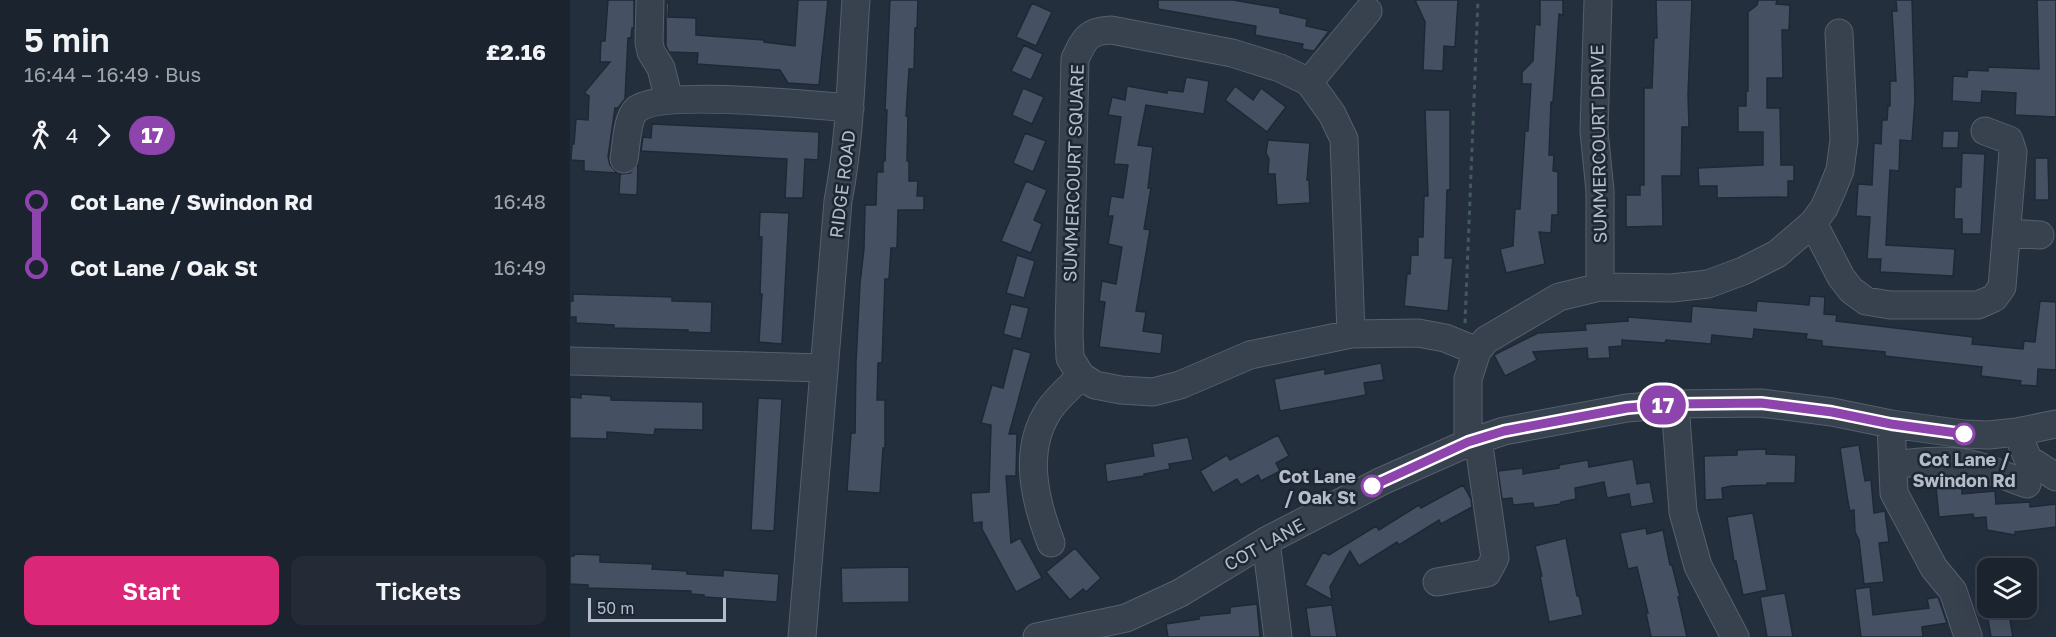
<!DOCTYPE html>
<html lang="en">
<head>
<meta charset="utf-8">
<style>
	body { margin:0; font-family:"Golos Text",sans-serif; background:#242b36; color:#f1f3f6; height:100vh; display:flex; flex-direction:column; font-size:22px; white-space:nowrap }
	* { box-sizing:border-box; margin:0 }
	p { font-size:20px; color:#a0a4aa }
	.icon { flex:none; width:33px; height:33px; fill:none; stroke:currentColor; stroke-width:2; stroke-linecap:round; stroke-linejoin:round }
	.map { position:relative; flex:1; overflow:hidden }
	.details { display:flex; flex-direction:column; background:#1b232e; width:570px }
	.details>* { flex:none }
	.badge { padding:0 12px; border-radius:20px; font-size:21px; line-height:39px }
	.controls { position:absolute; left:1407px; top:558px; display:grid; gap:12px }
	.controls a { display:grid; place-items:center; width:60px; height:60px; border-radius:12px; background:#1b232e; box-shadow:0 6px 24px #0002,0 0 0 2px #39404a; font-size:30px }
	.scale { position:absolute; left:18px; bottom:15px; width:138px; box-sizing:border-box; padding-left:6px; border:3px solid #b4bcc9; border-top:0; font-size:16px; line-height:21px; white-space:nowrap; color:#b4bcc9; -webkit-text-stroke:4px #1d2633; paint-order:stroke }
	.map>.badge { position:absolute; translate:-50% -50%; box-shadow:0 0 0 3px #fff }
	.legs { display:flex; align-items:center; gap:9px; height:66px; padding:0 24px; font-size:20px }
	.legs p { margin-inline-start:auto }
	.summary { display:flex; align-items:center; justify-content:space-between; height:102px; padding:0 24px }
	h1 { font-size:33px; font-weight:600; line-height:45px }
	.cta { display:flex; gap:12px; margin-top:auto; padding:12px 24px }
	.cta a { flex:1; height:69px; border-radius:12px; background:#db2777; color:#fff; font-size:24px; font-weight:600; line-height:69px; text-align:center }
	.cta a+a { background:#242b36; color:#f1f3f6 }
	ul { padding:0 24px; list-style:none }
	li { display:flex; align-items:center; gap:21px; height:66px; font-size:22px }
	li i { display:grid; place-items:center; width:9px; height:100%; margin:0 8px; background:currentColor }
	li i::after { content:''; width:15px; height:15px; margin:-8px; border:4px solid; border-radius:50%; background:#1b232e }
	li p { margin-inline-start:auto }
	li:first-child i { background:linear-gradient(#0000 50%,currentColor 0) }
	li:last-child i { background:linear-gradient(currentColor 50%,#0000 0) }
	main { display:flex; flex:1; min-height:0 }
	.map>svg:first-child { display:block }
	.building { fill:#455162; stroke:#1f2835; stroke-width:1.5 }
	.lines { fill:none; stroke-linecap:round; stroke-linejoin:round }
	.minor-casing { stroke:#565f6c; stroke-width:29 }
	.path { stroke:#44595c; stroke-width:3; stroke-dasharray:4.5 4.5; stroke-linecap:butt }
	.minor { stroke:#38414e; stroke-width:27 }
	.line-1-casing { stroke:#fff; stroke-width:14 }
	.line-1 { stroke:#8e44ad; stroke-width:9 }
	.stop-1-dot { fill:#fff; stroke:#8e44ad; stroke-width:3 }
	.labels { text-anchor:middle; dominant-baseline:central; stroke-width:5; stroke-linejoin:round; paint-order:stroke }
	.street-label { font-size:18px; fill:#b4bcc9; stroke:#1d2633 }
	.stop-label { font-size:18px; font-weight:bold; fill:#b4bcc9; stroke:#1d2633 }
</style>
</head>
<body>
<main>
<section class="details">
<div class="summary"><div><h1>5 min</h1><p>16:44 – 16:49 · Bus</p></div><b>£2.16</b></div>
<div class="legs"><svg class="icon" aria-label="walk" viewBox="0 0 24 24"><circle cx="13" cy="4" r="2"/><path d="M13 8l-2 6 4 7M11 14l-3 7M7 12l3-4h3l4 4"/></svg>4<svg class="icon" aria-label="forward" viewBox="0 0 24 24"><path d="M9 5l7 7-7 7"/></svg><b class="badge" style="background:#8e44ad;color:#fff">17</b></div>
<ul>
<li><i style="color:#8e44ad"></i><b>Cot Lane / Swindon Rd</b><p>16:48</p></li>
<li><i style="color:#8e44ad"></i><b>Cot Lane / Oak St</b><p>16:49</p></li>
</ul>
<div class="cta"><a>Start</a><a>Tickets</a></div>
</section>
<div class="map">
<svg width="1486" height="637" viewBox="0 0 1486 637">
	<rect width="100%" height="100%" fill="#242f3e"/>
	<path class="building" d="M38 0H64V28H62L61 38H58L55 99 48 108H45L38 157 40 165 47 173 14 171V161L1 160 2 144H4L6 119 18 120 19 96 14 93 40 62H30L31 41H35Z
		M228 0H258L249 85 218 83 210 70 127 64 128 53 99 52 96 46V3H99L98 17 126 18V35L194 40V42L225 46Z
		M320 0H348L347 28H345L344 69H339L336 116H338L337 161H339V181H348L347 196H354V210H328L327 248H321L319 279H315L312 363H308L307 400H315V448H313L310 493 277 491 281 433H285L286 362 290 283 294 249 295 205H306L307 172H313V161H315L317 110H315Z
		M588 0H663L710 8V13L737 19 736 26 759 31 744 51 732 49 733 44 685 35 686 26 588 9Z
		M845 0H888L885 47 874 46 873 71 853 70 855 22Z
		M970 0H993V15L989 14 986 61 983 102H981L979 155H984L983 171 988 172V215H982L981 233 969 232 975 264 936 273 930 249 943 246 945 209H950L955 131H958L961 84H952V72L963 61 965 24 970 25Z
		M1086 0H1122L1118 94 1119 127H1112L1111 176H1092L1093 226 1056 227V195H1070V185H1074V88H1082L1084 38H1087Z
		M1188 0H1207L1206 4 1220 5 1219 30H1212L1213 78H1197V108H1210L1211 165H1224V181H1218V197L1147 198V186H1129L1128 168 1193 165V132H1168V106H1176V91H1178V12L1187 5Z
		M1326 0H1342L1345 100 1342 141 1330 140 1329 171 1320 170 1316 245 1385 249 1383 276 1310 272 1311 259H1297L1300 217 1286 216 1288 184 1302 185 1304 143 1311 144 1312 120H1317L1318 106H1320V81H1326L1322 11H1327Z
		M1467 0H1486V117L1445 115 1446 93 1412 91 1411 103 1382 101 1383 76 1397 77 1398 70 1418 71V67L1469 69Z
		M462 3 482 12 466 46 446 37Z
		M454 45 473 54 461 80 441 71Z
		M616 77 639 81 634 114 576 105 568 145 583 147 578 188H581L574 229 580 230 566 311 576 312 573 331 593 334 591 354 529 347 535 302 529 301 532 281 546 284 552 247 538 244 543 216H538L541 196 553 198 558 165 544 164 551 117 538 115 542 97 555 100 557 86 597 93V90L613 92Z
		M665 86 683 100 691 88 716 107 697 132 655 100Z
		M453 88 474 97 462 124 442 115Z
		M855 110H880V190H877L875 258H883L878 311 834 306 837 274H840L841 255H848V237H853L854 196H858Z
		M82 124 249 132 248 160 235 159 233 198H215L217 159 71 151 73 137 81 138Z
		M1373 131H1389L1388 148H1372Z
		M455 133 476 141 463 172 443 163Z
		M698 140 740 143 737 180H739L740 203 707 205 705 174H698L699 159 696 153Z
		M1392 153 1415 154 1411 234H1392V219H1384L1385 187H1391Z
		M1465 158H1478L1479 200H1465Z
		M68 164 67 195 49 194 50 174 60 173Z
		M456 181 477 190 464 220 472 224 461 253 431 241Z
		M190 212 219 213 212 344 189 342 192 294H190L192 237H189Z
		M447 255 465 261 454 298 436 293Z
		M3 294 102 297V301L142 302 141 333 118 332V330L44 328V325L6 323V317H0V301H3Z
		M1240 296 1255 297 1254 314 1267 315 1266 321 1403 337 1402 344 1453 349 1454 341 1465 342 1470 301 1486 302V370L1468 369 1467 386 1450 385 1451 381 1411 376 1412 367 1315 356V352L1252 346V341L1236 339 1237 334 1184 329 1183 339 1142 335 1141 344 1096 340 1095 343 1052 340V346L1039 347 1040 358 1018 359 1017 348 963 352 967 360 935 376 924 355 968 333 1016 330 1015 324 1058 321V317L1121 322 1122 306 1186 311 1187 301 1239 305Z
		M441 304 459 308 451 339 433 334Z
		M443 348 461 353 439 434H447L446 476H436L441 543 450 538 472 578 446 592 412 529V522L403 523 401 493 419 492 421 425 411 423 422 385 433 388Z
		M811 363 814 380 794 383 796 395 710 411 704 379 755 369V374Z
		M11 394 41 396V400L133 402V430L85 429 84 435 37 432V439L0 438V397L11 398Z
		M188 398 212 399 204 531 181 530Z
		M708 435 719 456 706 463 710 471 691 481 688 475 671 485 667 479 643 493 630 471 657 455 660 460Z
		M618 437 623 460 599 464 600 469 574 474V476L537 482 535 464 584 456 582 444Z
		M1289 445 1295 481 1301 480 1304 513 1315 511 1319 542 1309 543 1314 582 1294 584 1289 540 1285 532 1284 510 1280 511 1278 502 1270 448Z
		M1196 449V454L1226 455 1225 483H1197V485L1161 486 1152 488 1153 499 1135 500 1134 456 1167 455V450Z
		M1063 459 1067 484 1080 482 1084 503 1061 507 1059 494 1037 498 1034 482 1005 488 1006 499 991 502V504L964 508 963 503 943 505 942 498 932 499 928 471 953 468V474L989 468V465L1018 460 1019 467Z
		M1392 484V494L1425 491 1426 504 1460 502V507L1486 504V527L1445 532V535L1417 530 1416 517 1404 518 1403 514 1369 517 1366 487Z
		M893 485 901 499 902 507 871 524 869 520 829 545 827 542 789 566 780 551 760 587 762 600 735 585 753 552 759 555 806 526 809 530 849 505 851 508Z
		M1183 513 1197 590 1173 595 1166 561H1164L1157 517Z
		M1076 528 1077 534 1093 530 1100 565H1102L1110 597H1108L1117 637H1081L1076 613H1078L1067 567 1058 569 1050 533Z
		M996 538 1007 596 1009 595 1013 615 979 622 970 576H972L965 546Z
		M505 548 531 578 516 592 513 589 500 600 476 572Z
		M4 554 30 555V562L83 564 82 569 117 571V574L153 576V570L209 574 207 602 134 597V595L121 594V591L18 588V585L0 584V556H4Z
		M339 567V602L272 603 271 568Z
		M1300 587 1303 615 1359 608 1357 599 1368 597 1377 623 1352 627 1353 637H1291L1285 589Z
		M1215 593 1223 637H1197L1190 597Z
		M687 604 690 637H598L596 624 629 619V616L660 613V607Z
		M762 605 767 637H740L736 608Z
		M1416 608H1432L1433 615 1439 614 1443 637H1421Z"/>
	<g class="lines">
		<defs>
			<path id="minor" d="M80 0 79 42 81 52 91 68 99 100
				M1028 0 1024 131 1030 191V287
				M739 82 798 11
				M54 159C56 148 57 118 66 110 90 89 242 105 280 108
				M1243 223 1271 277 1281 290 1296 301 1320 305H1408L1424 298 1432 287 1443 152 1439 140 1415 131
				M1437 233 1470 235
				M781 334 774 139 762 114 739 82 710 68 662 53 541 30C517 31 514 40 505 59L499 334 500 358 511 376 525 385 551 390 583 392 610 385 680 355 781 334 848 333 875 338 907 351
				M0 361 254 368
				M1105 404 1113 512 1128 566 1165 637
				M1321 424 1324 493 1364 568 1383 591 1398 636
				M1447 432 1458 459 1486 477
				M898 443V379L907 351 916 340 989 297 1030 287 1102 288 1138 284 1173 271 1207 254 1243 223 1254 208 1262 190 1270 170 1274 140 1269 33
				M1323 465C1352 461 1383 458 1412 467 1427 472 1442 479 1457 484
				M696 541 708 637
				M481 543C465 501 452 451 479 410 488 397 500 387 511 376
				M867 582 917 573 925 558 908 439
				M232 637 268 201C281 135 281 67 286 0
				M467 637 556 618 610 593 696 541 812 481 898 443 934 431 1057 408 1105 404 1191 403 1262 412 1321 424 1394 434 1419 435 1447 432 1486 424"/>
		</defs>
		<use href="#minor" class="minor-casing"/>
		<path class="path" d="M895 323 908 0"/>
		<use href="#minor" class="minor"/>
	</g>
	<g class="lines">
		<defs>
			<path id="line-1" d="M802 486 898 442 934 431 1057 408 1105 404 1191 403 1262 412 1321 424 1394 434"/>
		</defs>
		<use href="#line-1" class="line-1-casing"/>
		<use href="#line-1" class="line-1"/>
	</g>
	<g class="stop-1-dot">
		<circle cx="1394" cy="434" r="10"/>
		<circle cx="802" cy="486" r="10"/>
	</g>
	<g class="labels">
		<g class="street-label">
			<text transform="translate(1028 144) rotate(-91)">SUMMERCOURT DRIVE</text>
			<text transform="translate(503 173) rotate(-88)">SUMMERCOURT SQUARE</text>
			<text transform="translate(272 184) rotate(-83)">RIDGE ROAD</text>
			<text transform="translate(694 544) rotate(-29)">COT LANE</text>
		</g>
		<g class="stop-label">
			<text x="1394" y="459">Cot Lane /<tspan x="1394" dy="21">Swindon Rd</tspan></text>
			<text x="786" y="476" text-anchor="end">Cot Lane<tspan x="786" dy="21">/ Oak St</tspan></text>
		</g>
	</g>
</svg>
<div class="controls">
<a><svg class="icon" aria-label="layers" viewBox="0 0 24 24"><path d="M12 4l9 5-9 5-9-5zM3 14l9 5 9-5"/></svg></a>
</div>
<div class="scale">50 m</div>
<b class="badge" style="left:1093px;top:405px;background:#8e44ad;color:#fff">17</b>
</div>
</main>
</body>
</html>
